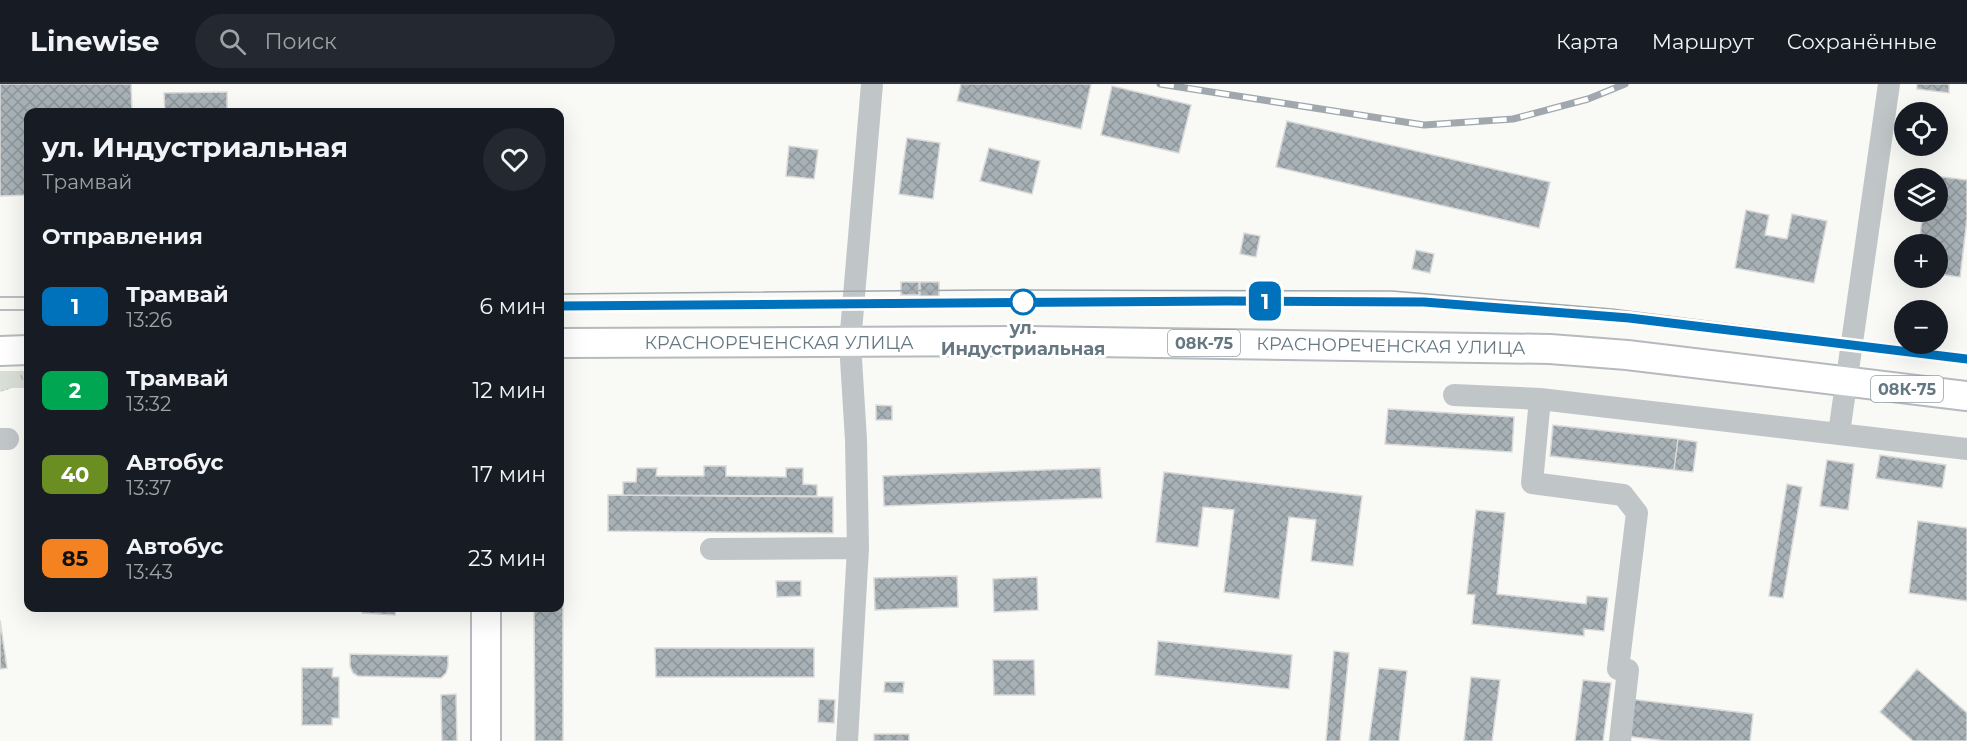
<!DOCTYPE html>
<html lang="ru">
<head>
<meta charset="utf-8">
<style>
	body { margin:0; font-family:Montserrat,sans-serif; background:#242831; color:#f1f3f6; height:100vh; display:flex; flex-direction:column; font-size:22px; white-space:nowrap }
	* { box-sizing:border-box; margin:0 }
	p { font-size:20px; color:#9ea1a6 }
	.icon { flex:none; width:33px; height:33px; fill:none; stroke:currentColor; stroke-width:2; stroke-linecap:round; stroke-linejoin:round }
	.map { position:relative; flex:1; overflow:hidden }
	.details { position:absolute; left:24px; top:24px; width:540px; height:504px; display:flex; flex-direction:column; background:#171b24; border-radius:12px; box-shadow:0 6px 24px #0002 }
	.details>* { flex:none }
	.badge { padding:0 12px; border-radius:9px; font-size:21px; line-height:39px }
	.fabs { position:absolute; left:1894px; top:18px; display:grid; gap:12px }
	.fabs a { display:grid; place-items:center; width:54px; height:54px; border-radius:50%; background:#171b24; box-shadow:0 6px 24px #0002; font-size:30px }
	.map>.badge { position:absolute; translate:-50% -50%; box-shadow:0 0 0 3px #fff }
	h2 { padding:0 18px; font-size:22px; line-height:54px }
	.round { display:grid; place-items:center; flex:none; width:63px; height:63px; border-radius:32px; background:#242831 }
	.overview { display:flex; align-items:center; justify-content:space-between; height:102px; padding:0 18px }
	h1 { font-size:28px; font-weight:700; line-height:45px }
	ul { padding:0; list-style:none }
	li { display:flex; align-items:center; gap:18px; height:84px; padding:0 18px }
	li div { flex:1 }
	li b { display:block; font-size:22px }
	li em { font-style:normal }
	li .badge { min-width:66px; font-weight:700; text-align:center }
	header { display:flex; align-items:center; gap:36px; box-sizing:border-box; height:84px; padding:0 30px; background:#171b24; border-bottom:2px solid #363941 }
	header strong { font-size:28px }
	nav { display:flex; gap:33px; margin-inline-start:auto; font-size:21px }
	.search { width:420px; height:54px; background:#242831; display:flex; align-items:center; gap:15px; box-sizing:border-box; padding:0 21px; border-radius:33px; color:#9ea1a6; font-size:22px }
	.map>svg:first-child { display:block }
	.grass { fill:url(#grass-tufts) }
	.building { fill:url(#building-cross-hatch); stroke:#dbdad9; stroke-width:1.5 }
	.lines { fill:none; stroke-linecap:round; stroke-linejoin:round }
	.major-casing { stroke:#b4babd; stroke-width:32 }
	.minor { stroke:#c0c5c8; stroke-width:22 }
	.major { stroke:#fff; stroke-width:28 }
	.tram { stroke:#a0a8ad; stroke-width:1.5 }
	.rail-casing { stroke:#a0a8ad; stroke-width:7 }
	.rail { stroke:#fff; stroke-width:4.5; stroke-dasharray:14; stroke-linecap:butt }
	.line-casing { stroke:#fff; stroke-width:14 }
	.line { stroke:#0072bc; stroke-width:9 }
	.stop-dot { fill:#fff; stroke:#0072bc; stroke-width:3 }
	.labels { text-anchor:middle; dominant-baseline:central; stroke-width:6; stroke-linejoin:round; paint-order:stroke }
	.shield { fill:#fff; stroke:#93a0a6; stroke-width:1.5 }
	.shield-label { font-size:16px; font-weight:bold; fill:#657780 }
	.stop-label { font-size:18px; font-weight:bold; fill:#657780; stroke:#fff }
	.street-label { font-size:18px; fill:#657780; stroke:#fff }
</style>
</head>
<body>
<header>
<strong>Linewise</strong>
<div class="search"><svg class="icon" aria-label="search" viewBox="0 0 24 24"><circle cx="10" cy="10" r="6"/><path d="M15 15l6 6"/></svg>Поиск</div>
<nav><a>Карта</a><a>Маршрут</a><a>Сохранённые</a></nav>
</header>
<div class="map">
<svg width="1967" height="657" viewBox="0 0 1967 657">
	<defs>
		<pattern id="grass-tufts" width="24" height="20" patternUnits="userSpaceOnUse" patternTransform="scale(1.5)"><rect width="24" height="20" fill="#d9ded6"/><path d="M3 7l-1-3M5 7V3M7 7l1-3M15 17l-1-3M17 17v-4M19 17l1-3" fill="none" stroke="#b4b9b3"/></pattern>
		<pattern id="building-cross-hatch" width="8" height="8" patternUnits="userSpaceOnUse" patternTransform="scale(1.5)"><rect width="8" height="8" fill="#a7b1b6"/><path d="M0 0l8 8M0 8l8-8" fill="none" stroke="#8c9599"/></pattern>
	</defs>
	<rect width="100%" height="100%" fill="#f9f9f6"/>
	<path class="grass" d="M0 287H28V304H12L0 308Z"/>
	<path class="building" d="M0 0H131L132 28H28V111L0 112Z
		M961 0H1091L1081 45 957 17Z
		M1917 0H1949V9L1917 5Z
		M1112 2 1191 21 1179 69 1101 51Z
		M227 8V28H165L164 9Z
		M1938 36 1945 37 1942 58H1938Z
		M1287 37 1550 98 1539 144 1276 83Z
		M907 54 940 59 933 115 899 110Z
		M789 62 818 66 814 95 786 92Z
		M989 64 1040 77 1032 110 980 97Z
		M1927 91 1967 96V135L1960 193 1938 190V160H1919L1923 128H1938V94H1927Z
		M1746 126 1769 131 1765 151 1787 155 1792 130 1827 137 1814 199 1735 184Z
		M1244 149 1260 152 1256 173 1240 170Z
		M1416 166 1434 170 1430 189 1412 185Z
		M901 198H919V211H901Z
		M920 198H939V212H920Z
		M876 321 892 322V336H876Z
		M1388 325 1514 333 1512 368 1385 360Z
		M1553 341 1678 355 1674 386 1550 372Z
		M1678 355 1697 358 1693 388 1674 386Z
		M1880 371 1946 381 1942 404 1876 394Z
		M1827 376 1854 380 1848 426 1820 422Z
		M704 382H726V392L786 393V384H803V400L817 401V412L623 411V398H636L637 384H657L656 392H704Z
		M1100 384 1102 414 884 422 883 392Z
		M1164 388 1362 412 1353 482 1311 477 1316 436 1289 433 1279 515 1224 508 1234 426 1203 423 1198 463 1156 458Z
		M1787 400 1802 403 1783 514 1769 512Z
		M608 411 833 413V449L608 447Z
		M1476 426 1505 429 1497 510 1586 520 1587 512 1608 514 1604 547 1584 545V552L1472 540 1475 511 1467 510Z
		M1918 437 1967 444V517L1909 509Z
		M560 472H563V657H535L534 524H560Z
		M957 492 958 523 875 526 874 494Z
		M1037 493 1038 526 994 528 993 495Z
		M776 497H801V512L777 513Z
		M362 524H396L395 531 362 529Z
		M0 536 7 584 0 585Z
		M1158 557 1292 571 1289 605 1155 591Z
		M655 564H814V593H656Z
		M1334 567 1349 569 1340 657H1326Z
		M350 570 448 572V582L446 589 441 594 358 592 353 589 350 582Z
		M993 576H1034L1035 611H994Z
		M302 584H333L332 593H339V634H332V641H302Z
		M1379 584 1407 587 1399 657H1369Z
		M1917 585 1967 629V657H1913L1880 628Z
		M1471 593 1500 596 1492 657H1464Z
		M1583 596 1611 599 1603 657H1575Z
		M885 598H904L903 609 884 608Z
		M456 610 457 657H442L441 611Z
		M819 615 835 616 834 639 818 638Z
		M1630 615 1753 630 1750 657H1667L1626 652Z
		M874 650H909V657H874Z"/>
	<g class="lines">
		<defs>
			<path id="major" d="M560 259 1028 257 1550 265 1627 271 1967 312
				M0 267 28 266
				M486 524V657"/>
		</defs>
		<use href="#major" class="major-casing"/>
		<path class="minor" d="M1454 311 1540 315 1967 365
			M1540 315 1532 399 1623 411 1637 429 1618 585 1628 586 1620 657
			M1839 349 1889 0
			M0 355H8
			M711 465 858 464
			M847 657 858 464 856 356 850 259 872 0"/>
		<use href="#major" class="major"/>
		<path class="tram" d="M560 210 986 206 1392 207 1612 225 1967 270
			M0 213H28
			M560 221 1227 217 1432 219
			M0 226H28"/>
		<defs>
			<path id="rail" d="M1160 0 1424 41 1513 35 1588 15 1625 0"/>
		</defs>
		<use href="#rail" class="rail-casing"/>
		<use href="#rail" class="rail"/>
	</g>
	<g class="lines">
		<defs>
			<path id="line" d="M560 222 1227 217 1424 218 1629 234 1967 275"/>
		</defs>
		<use href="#line" class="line-casing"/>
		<use href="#line" class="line"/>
	</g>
	<circle class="stop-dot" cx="1023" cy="218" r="12"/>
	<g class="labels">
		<g class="shield">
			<rect x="1168" y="246" width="72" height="26" rx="4.5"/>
			<rect x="1871" y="292" width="72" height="26" rx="4.5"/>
		</g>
		<g class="shield-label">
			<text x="1204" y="259">08К-75</text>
			<text x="1907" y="305">08К-75</text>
		</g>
		<g class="stop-label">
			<text x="1023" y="244">ул.<tspan x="1023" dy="21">Индустриальная</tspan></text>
		</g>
		<g class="street-label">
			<text x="779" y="259">КРАСНОРЕЧЕНСКАЯ УЛИЦА</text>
			<text transform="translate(1391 262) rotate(1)">КРАСНОРЕЧЕНСКАЯ УЛИЦА</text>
		</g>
	</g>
</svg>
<div class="fabs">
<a><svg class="icon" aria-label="locate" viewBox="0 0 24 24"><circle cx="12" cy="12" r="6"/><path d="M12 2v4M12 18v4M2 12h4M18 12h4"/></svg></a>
<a><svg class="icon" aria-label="layers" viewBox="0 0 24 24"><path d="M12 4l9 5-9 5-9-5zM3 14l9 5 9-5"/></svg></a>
<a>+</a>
<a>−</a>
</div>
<b class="badge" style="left:1265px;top:217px;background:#0072bc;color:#fff">1</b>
<section class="details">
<div class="overview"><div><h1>ул. Индустриальная</h1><p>Трамвай</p></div><a class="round"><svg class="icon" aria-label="heart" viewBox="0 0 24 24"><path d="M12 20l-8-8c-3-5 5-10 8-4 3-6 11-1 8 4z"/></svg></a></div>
<h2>Отправления</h2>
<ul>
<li><span class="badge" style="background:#0072bc;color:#fff">1</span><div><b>Трамвай</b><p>13:26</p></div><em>6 мин</em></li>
<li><span class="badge" style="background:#00a651;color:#fff">2</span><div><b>Трамвай</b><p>13:32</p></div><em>12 мин</em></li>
<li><span class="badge" style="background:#6b8e23;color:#fff">40</span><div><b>Автобус</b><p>13:37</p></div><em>17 мин</em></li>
<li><span class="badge" style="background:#f58220;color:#111">85</span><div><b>Автобус</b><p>13:43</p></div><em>23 мин</em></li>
</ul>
</section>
</div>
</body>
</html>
